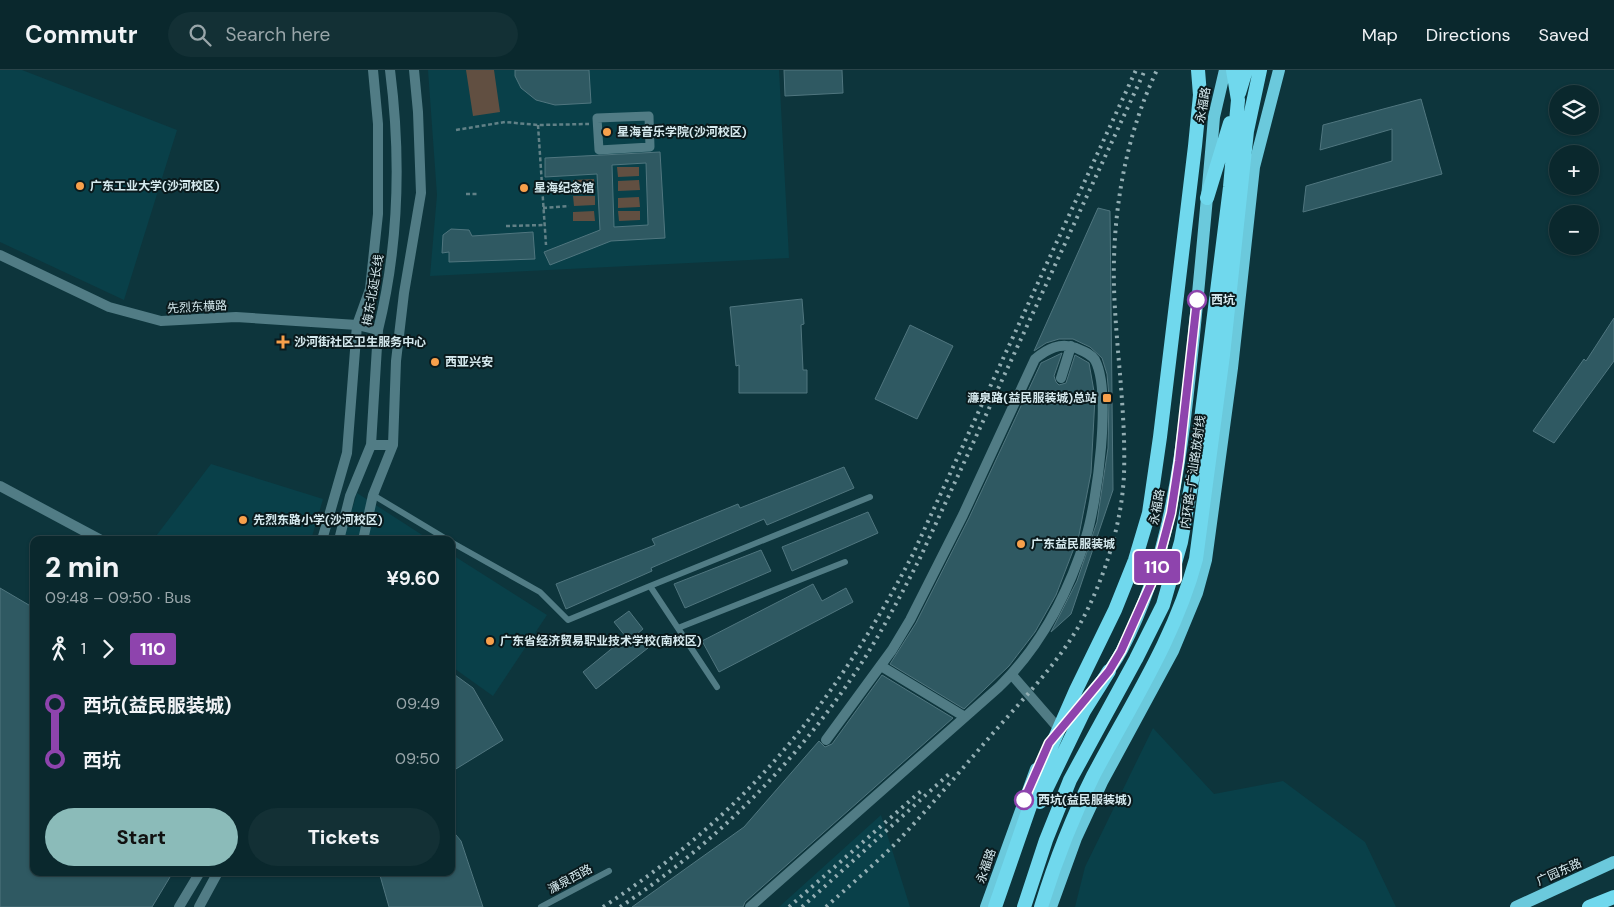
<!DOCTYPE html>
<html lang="en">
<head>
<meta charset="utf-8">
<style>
	body { margin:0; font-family:"DM Sans","Noto Sans SC",sans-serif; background:#133035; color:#f1f3f6; height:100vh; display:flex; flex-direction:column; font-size:19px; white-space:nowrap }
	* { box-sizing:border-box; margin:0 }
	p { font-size:16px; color:#99a6aa }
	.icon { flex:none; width:28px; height:28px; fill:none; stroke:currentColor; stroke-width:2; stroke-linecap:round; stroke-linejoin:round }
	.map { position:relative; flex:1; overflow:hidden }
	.sheet { position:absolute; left:30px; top:466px; width:425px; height:340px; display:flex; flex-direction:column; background:#0a282d; border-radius:10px; box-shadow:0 1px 4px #0004,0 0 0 1px #2a4449 }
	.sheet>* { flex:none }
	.badge { padding:0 10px; border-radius:4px; font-size:18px; line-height:32px }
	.tools { position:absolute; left:1549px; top:15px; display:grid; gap:10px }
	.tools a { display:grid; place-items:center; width:50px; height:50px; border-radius:50%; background:#0a282d; box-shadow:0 1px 4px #0004,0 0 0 1px #2a4449; font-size:25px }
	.map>.badge { position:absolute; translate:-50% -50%; box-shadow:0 0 0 2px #fff }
	.legs { display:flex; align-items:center; gap:8px; height:55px; padding:0 15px; font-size:16px }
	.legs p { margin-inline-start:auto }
	.head { display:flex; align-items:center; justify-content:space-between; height:85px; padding:0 15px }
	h1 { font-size:28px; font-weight:800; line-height:38px }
	.button { display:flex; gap:10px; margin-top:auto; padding:10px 15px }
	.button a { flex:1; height:58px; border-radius:30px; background:#8bbbb9; color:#111; font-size:20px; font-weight:800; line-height:58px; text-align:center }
	.button a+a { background:#133035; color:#f1f3f6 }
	ul { padding:0 15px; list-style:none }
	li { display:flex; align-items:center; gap:18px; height:55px; font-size:19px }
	li i { display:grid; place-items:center; width:8px; height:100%; margin:0 6px; background:currentColor }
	li i::after { content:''; width:12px; height:12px; margin:-6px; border:4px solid; border-radius:50%; background:#0a282d }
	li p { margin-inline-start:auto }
	li:first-child i { background:linear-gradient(#0000 50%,currentColor 0) }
	li:last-child i { background:linear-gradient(currentColor 50%,#0000 0) }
	header { display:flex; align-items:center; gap:30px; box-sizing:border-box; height:70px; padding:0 25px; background:#0a282d; border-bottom:1px solid #2a4449 }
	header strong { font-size:24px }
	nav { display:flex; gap:28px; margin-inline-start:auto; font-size:18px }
	.search { width:350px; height:45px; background:#133035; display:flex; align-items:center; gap:12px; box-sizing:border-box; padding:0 18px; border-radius:28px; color:#99a6aa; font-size:19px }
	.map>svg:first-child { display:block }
	.built { fill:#094049 }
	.green { fill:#614f41 }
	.building { fill:#2f5962; stroke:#50767f; fill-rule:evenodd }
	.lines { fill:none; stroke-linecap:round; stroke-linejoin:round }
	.path { stroke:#628187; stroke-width:2.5; stroke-dasharray:4 2.5; stroke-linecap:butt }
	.service { stroke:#517c85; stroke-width:6 }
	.pedestrian { stroke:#517c85; stroke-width:9 }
	.minor { stroke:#517c85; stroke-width:10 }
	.tertiary { stroke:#517c85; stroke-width:10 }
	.primary { stroke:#6bc9dc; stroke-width:12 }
	.trunk { stroke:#70d8ed; stroke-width:14 }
	.rail { stroke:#93aeb3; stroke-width:4; stroke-dasharray:2.5 5; stroke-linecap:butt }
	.line-1-casing { stroke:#fff; stroke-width:11 }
	.line-1 { stroke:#8e44ad; stroke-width:8 }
	.poi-dot { fill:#f8a04b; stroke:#0a1a1d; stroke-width:2 }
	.stop-1-dot { fill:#fff; stroke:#8e44ad; stroke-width:2.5 }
	.labels { text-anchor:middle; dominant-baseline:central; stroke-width:4; stroke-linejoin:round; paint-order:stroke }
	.street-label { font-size:12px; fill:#d5e9ee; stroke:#0a1a1d }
	.poi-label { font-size:12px; font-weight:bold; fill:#d5e9ee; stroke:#0a1a1d; text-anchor:start }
	.stop-label { font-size:12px; font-weight:bold; fill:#d5e9ee; stroke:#0a1a1d; text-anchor:start }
</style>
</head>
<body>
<header>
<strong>Commutr</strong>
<div class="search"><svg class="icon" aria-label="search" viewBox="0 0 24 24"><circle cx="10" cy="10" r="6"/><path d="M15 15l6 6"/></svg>Search here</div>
<nav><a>Map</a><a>Directions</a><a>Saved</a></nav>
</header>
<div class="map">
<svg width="1614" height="837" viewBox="0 0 1614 837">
	<rect width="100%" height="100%" fill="#0d353c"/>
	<path class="built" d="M0 0H22L177 60 124 230 0 172Z
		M428 0H779L789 188 430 206 437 125Z
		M211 394 323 429 311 470H153Z
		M357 423 430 470H343Z
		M451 484 547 545 493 626 451 596Z
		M1153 658 1214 724 1283 711 1365 772 1396 837H1075L1085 797Z
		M881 745 910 837H779Z"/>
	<path class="green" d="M466 0H494L500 42 473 46Z
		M617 97H639V106L618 107Z
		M594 109 595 119H573V110Z
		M639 110 640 120 618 121V111Z
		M573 126H595V135L574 136Z
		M639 127 640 137 618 138V128Z
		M594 141 595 151H573V142Z
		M618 141H640V150L619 151Z"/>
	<path class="building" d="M515 0H589L591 33 555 35 536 30 521 18 515 6Z
		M784 0H842L843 23 785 26Z
		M1421 29 1442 104 1303 142 1306 116 1392 91V59L1320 80 1323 55Z
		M660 82 665 168 611 171 550 195 544 182 600 160 597 104 545 107V88ZM646 93 648 155 614 157 612 95Z
		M1098 138 1110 141 1113 420 1071 544 1051 562 1077 511 1097 452 1108 378 1109 326 1107 304 1102 288 1090 277 1073 269H1059L1046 273 1034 281Z
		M451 159 469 160 472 166 533 162 535 189 449 192V182L442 183 443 165Z
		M802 229 804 254 801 255 803 300H807V323H739V295L736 296 730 237Z
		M1614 248V291L1554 373 1533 361 1584 289 1586 291Z
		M910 255 953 276 917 349 875 329Z
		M1062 283 1054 306 1056 312 1059 315 1066 313 1075 285 1089 293 1095 327 1091 403 1079 465 1056 525 1035 562 1009 596 964 639 890 594 916 553 969 448 1041 293Z
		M844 397 854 418 767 455 764 449 651 498 652 501 566 539 556 514 655 475 652 469 738 434 740 438Z
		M868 442 878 463 792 501 782 477Z
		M761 480 771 501 685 538 674 514Z
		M813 514 822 531 846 518 853 532 719 602 702 571Z
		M0 518 34 538V802H173L152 837H0Z
		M629 541 643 559 637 564 648 578 596 619 583 602 626 567 614 552Z
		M451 602 473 618 503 670 451 702Z
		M882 605 953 648 745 832 743 837H632L744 757 819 671 825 677 832 674Z
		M451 759 461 771 483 837H389L379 802H451Z"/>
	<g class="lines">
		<path class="path" d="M538 55 546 175
			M456 60 505 52 538 55 589 54
			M466 124H479
			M543 138 569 136
			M506 156 544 155"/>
		<path class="service" d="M373 425 448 470
			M451 472 540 522 568 550 650 516 717 617
			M650 516 870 427
			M678 558 845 492
			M541 837 609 801"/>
		<path class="pedestrian" d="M649 46 650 77 599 80 597 48Z"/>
		<path class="minor" d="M0 185 109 237 161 251 236 247 357 255 347 383 322 470
			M1061 308 1071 276
			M371 375H393
			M0 416 101 470
			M339 470 350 426 371 375 378 260
			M363 470 373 425 393 375 396 291 404 223 421 123 418 42 414 0
			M881 596 965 647
			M1012 605 1059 659
			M179 837 200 802
			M199 837 218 802
			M750 837 999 617C1042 575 1068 524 1086 467 1097 432 1112 322 1095 290 1090 283 1083 281 1076 278 1060 272 1047 279 1035 289L963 445 910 550 892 580 826 670"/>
		<path class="tertiary" d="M373 0 378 54V144L370 219 357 255 378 260C399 175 401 86 390 0"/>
		<path class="primary" d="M1063 654C1084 631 1107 608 1122 580 1173 483 1183 373 1194 265 1201 193 1208 120 1214 47L1225 0
			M986 837 1036 699
			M1051 837 1076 768 1102 712 1173 581 1197 523 1206 490 1232 298 1254 97 1279 0
			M1516 837 1614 792"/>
		<path class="trunk" d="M1239 23 1246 0
			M1207 128 1230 53
			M1040 732 1084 641 1109 601
			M995 837 1048 684 1076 620 1115 540 1135 490 1149 443 1160 367 1195 76 1200 25 1198 0
			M1024 837 1046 770 1070 710 1136 589 1163 535 1181 472 1197 382 1230 117 1238 30 1233 0
			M1041 837C1055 792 1072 748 1093 706 1131 634 1175 568 1196 489L1223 285 1247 61 1260 0
			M1589 837 1614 827"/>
		<path class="rail" d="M603 837C747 743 834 635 913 484L1136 0
			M620 837C712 776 793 696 855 603 879 567 900 527 920 488L1145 0
			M789 837 921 721
			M802 837 949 704
			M826 837C849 816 874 795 896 773 930 737 962 699 994 662 1024 628 1058 593 1080 554 1104 510 1122 454 1124 404 1126 341 1116 280 1114 218 1112 144 1125 67 1157 0"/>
	</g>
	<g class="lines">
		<defs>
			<path id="line-1" d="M1024 730 1049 673 1109 601 1121 581 1154 507 1171 443 1179 391 1197 230"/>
		</defs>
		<use href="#line-1" class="line-1-casing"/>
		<use href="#line-1" class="line-1"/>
	</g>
	<g class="poi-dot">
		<circle cx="607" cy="62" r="5"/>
		<circle cx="80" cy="116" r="5"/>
		<circle cx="524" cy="118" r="5"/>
		<path d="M280.5 264.5h5v5h5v5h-5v5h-5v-5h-5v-5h5z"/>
		<circle cx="435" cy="292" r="5"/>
		<rect x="1102" y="323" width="10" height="10" rx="2.5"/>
		<circle cx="243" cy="450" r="5"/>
		<circle cx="1021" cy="474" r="5"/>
		<circle cx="490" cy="571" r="5"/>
	</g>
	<g class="stop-1-dot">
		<circle cx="1197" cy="230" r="9"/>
		<circle cx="1024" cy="730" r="9"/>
	</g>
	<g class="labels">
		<g class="street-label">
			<text transform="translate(1203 35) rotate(-80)">永福路</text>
			<text transform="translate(373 220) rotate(-80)">梅东北延长线</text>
			<text transform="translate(197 237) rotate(-3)">先烈东横路</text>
			<text transform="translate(1193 402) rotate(-82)">内环路-广汕路放射线</text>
			<text transform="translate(1157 437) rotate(-79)">永福路</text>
			<text transform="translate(986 796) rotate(-71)">永福路</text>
			<text transform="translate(1559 802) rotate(-24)">广园东路</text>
			<text transform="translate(570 809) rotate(-28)">濂泉西路</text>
		</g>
		<g class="poi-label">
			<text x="617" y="62">星海音乐学院(沙河校区)</text>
			<text x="90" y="116">广东工业大学(沙河校区)</text>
			<text x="534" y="118">星海纪念馆</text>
			<text x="294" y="272">沙河街社区卫生服务中心</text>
			<text x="445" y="292">西亚兴安</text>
			<text x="1097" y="328" text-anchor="end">濂泉路(益民服装城)总站</text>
			<text x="253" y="450">先烈东路小学(沙河校区)</text>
			<text x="1031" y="474">广东益民服装城</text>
			<text x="500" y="571">广东省经济贸易职业技术学校(南校区)</text>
		</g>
		<g class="stop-label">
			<text x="1211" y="230">西坑</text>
			<text x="1038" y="730">西坑(益民服装城)</text>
		</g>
	</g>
</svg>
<div class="tools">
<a><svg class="icon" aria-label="layers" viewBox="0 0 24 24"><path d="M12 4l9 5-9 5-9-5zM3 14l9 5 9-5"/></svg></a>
<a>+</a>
<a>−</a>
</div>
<b class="badge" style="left:1157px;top:497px;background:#8e44ad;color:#fff">110</b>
<section class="sheet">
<div class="head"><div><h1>2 min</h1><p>09:48 – 09:50 · Bus</p></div><b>¥9.60</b></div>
<div class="legs"><svg class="icon" aria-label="walk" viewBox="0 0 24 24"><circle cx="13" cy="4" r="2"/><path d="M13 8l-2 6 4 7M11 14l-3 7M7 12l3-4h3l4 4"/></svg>1<svg class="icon" aria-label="forward" viewBox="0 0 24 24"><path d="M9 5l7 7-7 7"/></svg><b class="badge" style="background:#8e44ad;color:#fff">110</b></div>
<ul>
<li><i style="color:#8e44ad"></i><b>西坑(益民服装城)</b><p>09:49</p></li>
<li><i style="color:#8e44ad"></i><b>西坑</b><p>09:50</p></li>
</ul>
<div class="button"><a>Start</a><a>Tickets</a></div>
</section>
</div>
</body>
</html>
